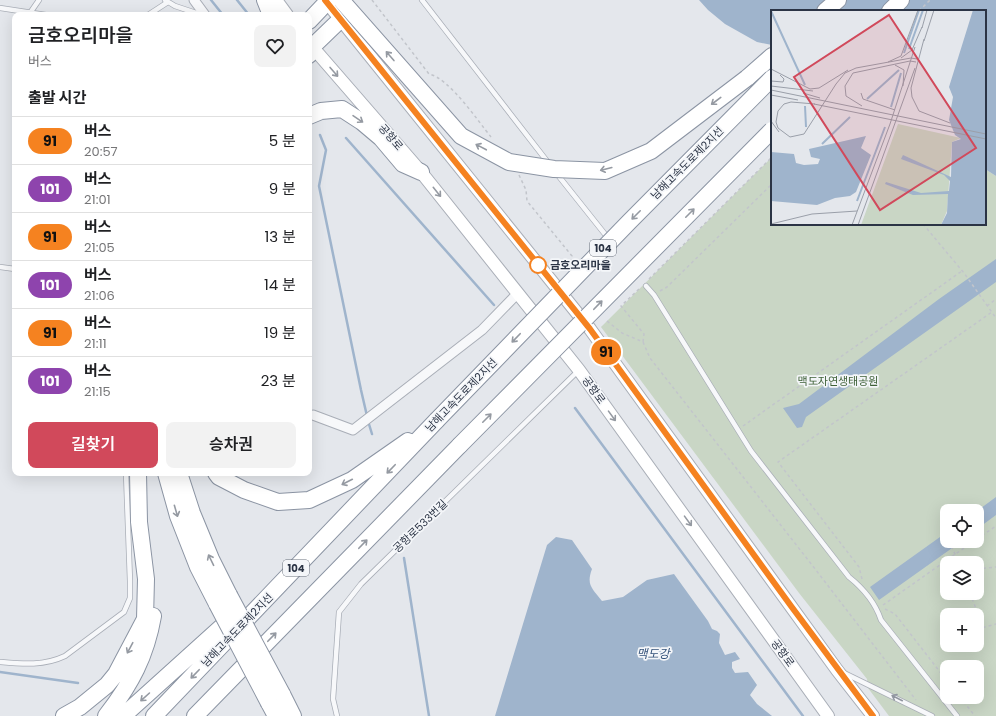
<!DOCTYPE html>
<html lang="ko">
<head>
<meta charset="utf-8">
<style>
	body { margin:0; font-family:Poppins,"Noto Sans KR",sans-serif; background:#f2f2f2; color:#202124; height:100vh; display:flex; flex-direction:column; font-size:15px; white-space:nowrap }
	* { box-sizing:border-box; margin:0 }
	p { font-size:13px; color:#757577 }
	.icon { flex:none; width:22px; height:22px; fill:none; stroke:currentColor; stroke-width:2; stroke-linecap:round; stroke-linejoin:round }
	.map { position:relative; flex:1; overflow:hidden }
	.details { position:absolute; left:12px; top:12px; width:300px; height:464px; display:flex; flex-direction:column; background:#fff; border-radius:8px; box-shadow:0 4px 16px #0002 }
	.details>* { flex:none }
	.badge { padding:0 8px; border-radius:13px; font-size:14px; line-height:26px }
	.buttons { position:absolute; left:940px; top:504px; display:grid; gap:8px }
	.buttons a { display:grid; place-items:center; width:44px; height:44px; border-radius:8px; background:#fff; box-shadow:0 4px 16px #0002; font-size:20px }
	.map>.badge { position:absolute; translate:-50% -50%; box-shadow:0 0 0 2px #fff }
	h2 { padding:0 16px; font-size:15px; line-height:36px }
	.round { display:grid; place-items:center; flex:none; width:42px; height:42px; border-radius:8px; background:#f2f2f2 }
	.summary { display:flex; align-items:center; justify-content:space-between; height:68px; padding:0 16px }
	h1 { font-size:19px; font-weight:600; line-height:30px }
	.primary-button { display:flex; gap:8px; margin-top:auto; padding:8px 16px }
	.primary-button a { flex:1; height:46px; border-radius:8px; background:#d1495b; color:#fff; font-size:16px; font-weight:600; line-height:46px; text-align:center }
	.primary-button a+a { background:#f2f2f2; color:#202124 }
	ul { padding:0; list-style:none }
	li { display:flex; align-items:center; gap:12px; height:48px; padding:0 16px; border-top:1px solid #e0e0e0 }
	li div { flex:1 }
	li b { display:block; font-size:15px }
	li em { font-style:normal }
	li .badge { min-width:44px; font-weight:700; text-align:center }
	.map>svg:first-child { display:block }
	.green { fill:#c9d6c5; fill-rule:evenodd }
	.water { fill:#9fb4cc }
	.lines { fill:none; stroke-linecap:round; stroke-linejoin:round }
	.stream { stroke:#9fb4cc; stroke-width:2.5 }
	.service-casing { stroke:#a9aeb7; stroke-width:6 }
	.minor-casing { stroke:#a9aeb7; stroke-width:11 }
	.secondary-casing { stroke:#a9aeb7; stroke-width:14 }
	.motorway-casing { stroke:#8b94a3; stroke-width:18 }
	.path { stroke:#c2c5cb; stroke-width:1.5; stroke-dasharray:3 3; stroke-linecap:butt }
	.service { stroke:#f7f8fa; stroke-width:4.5 }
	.minor { stroke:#f7f8fa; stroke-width:9 }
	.secondary { stroke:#fff; stroke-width:12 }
	.motorway { stroke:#fff; stroke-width:16 }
	.motorway-bridge-casing { stroke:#8b94a3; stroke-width:18; stroke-linecap:butt }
	.motorway-bridge { stroke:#fff; stroke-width:16 }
	.oneway { stroke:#959aa2 }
	.oneway2 { stroke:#9196a0 }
	.line-casing { stroke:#fff; stroke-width:9 }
	.line { stroke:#f58220; stroke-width:6 }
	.stop-dot { fill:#fff; stroke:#f58220; stroke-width:2 }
	.labels { text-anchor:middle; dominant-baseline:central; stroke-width:3.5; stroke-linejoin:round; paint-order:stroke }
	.shield { fill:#f4f6f9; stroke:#676e7b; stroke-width:1 }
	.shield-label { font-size:10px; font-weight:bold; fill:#2b3445 }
	.street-label { font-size:11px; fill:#2b3445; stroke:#f4f6f9 }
	.stop-label { font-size:11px; font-weight:bold; fill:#2b3445; stroke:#f4f6f9; text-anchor:start }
	.park-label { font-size:11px; fill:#3f6138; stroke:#f4f6f9 }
	.water-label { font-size:12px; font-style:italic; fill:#34527a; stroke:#f4f6f9 }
	.inset-river { fill:none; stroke:#9fb4cc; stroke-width:2 }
	.inset-road { fill:none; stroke:#9a9fa9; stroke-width:1 }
	.view { fill:#d1495b; fill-opacity:0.15; stroke:#d1495b; stroke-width:2 }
	.inset-edge { fill:none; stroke:#2b3445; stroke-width:2 }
</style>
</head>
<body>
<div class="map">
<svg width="996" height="716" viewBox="0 0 996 716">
	<rect width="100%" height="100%" fill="#e4e7ec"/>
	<path class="green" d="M772 157V224H985V169L996 176V716H889L868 688 867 679 799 593 601 327ZM947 511H977V541H947ZM947 563H977V593H947ZM947 615H977V645H947ZM947 667H977V697H947Z"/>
	<path class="water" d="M699 0H996V176L985 169V11H772V45L757 42 725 24 708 10Z
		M996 259V282L806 417 802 427 797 428 783 408 799 404 939 299Z
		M996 497V515L977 529V511Z
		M947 532V541H962L879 600 870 587Z
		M556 537 572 540 592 569C586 585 592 588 602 601L623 597 647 580 674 574 708 621 712 629 717 631 720 634 719 643 725 655 735 652 740 659 732 662V668L735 673 748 672 757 685 750 695 757 704 772 716H495L547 545Z"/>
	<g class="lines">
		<path class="stream" d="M211 0 223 15
			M237 0 249 15
			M320 135 326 150 319 186 361 390 367 416
			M346 138 494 305
			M575 408 803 716
			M368 421 372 434
			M404 558 429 716
			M0 672 78 683"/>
		<defs>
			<path id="service" d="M165 0 175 6 202 15
				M422 0 550 165
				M0 8 46 15
				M30 13 39 0
				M148 15 168 2
				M557 174 608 238
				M0 267 15 269
				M646 286 654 295 751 451 849 577C864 589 875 602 881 620L957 716
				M0 662C23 664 44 666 65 656L124 612 130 598V581L126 473
				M844 673 932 716
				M337 716 333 699 339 612 361 584 578 371"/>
			<path id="minor" d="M194 0 205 15
				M313 415 353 430 482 330 518 293"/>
			<path id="secondary" d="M276 0 287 15
				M325 0 590 329 837 670 873 716
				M309 43 421 172 579 370 828 716"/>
			<path id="motorway" d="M265 0 271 15
				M825 11 838 0
				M890 11 901 0
				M309 21 327 2
				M309 55 312 47 341 19
				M747 78 772 56
				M309 116 321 111 342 109 362 122 381 138 403 164 421 172
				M166 473 178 516 198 567 217 604
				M179 473 192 513 211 559 229 595
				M216 473 219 477 244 490 278 502 309 500 352 480 408 441
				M282 694 293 716
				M269 703 276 716
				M64 716 80 707 107 685 116 674 145 619 146 579 139 522 138 473
				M106 716C131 684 146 656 153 616
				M123 716 236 614
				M154 716 437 420
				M195 716 460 445"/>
		</defs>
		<use href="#service" class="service-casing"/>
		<use href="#minor" class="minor-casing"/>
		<use href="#secondary" class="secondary-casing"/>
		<use href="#motorway" class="motorway-casing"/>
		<path class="path" d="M372 0 429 74C449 78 478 121 491 137
			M919 11 930 0
			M519 175 526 190 527 201 572 256 571 262
			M923 224 964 273 996 318
			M649 279 772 157
			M639 289 621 306 644 334 643 342
			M660 291 667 287 772 184
			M987 306 996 299
			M607 321 622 333 643 342 650 358 812 565 916 700
			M743 426 962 271
			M941 525 947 536
			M977 539 996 526
			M949 541 959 563
			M977 569 996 567
			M862 579 859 567 778 462 992 312
			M970 593 983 627
			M883 605 974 541
			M885 609 895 614 947 681
			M977 629 996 624
			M960 697 975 716"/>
		<use href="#service" class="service"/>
		<use href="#minor" class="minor"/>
		<use href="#secondary" class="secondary"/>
		<use href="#motorway" class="motorway"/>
		<defs>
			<path id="motorway-bridge" d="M341 0 461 136 509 162 554 169 605 171 651 151 747 78
				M437 420 629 222 772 78
				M460 445 772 130
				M229 595 282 694
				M217 604 269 703"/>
		</defs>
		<use href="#motorway-bridge" class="motorway-bridge-casing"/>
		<use href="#motorway-bridge" class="motorway-bridge"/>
	</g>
	<defs><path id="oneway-shaft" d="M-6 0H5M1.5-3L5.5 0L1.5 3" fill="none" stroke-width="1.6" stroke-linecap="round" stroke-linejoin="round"/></defs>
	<g class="oneway">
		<use href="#oneway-shaft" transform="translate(390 56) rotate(-131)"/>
		<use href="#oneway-shaft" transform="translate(334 72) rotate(49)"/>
		<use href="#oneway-shaft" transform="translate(716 101) rotate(143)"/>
		<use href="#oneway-shaft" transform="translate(358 119) rotate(34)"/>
		<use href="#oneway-shaft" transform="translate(481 147) rotate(-152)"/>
		<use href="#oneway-shaft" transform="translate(606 169) rotate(166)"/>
		<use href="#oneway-shaft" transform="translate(437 192) rotate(51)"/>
		<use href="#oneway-shaft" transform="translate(690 213) rotate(-45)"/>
		<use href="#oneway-shaft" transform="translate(636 215) rotate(135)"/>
		<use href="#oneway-shaft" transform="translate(598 305) rotate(-46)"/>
		<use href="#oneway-shaft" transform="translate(516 338) rotate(134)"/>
		<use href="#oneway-shaft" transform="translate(612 416) rotate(54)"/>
		<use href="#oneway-shaft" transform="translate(487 418) rotate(-45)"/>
		<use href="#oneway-shaft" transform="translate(391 469) rotate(134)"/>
		<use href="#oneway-shaft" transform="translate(347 482) rotate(153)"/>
		<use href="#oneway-shaft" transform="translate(176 511) rotate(74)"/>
		<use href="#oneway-shaft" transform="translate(688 521) rotate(54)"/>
		<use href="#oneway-shaft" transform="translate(363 544) rotate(-46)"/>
		<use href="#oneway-shaft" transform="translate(211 560) rotate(-116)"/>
		<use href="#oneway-shaft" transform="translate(272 637) rotate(-46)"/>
		<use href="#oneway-shaft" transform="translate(130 648) rotate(118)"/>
		<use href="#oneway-shaft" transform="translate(195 674) rotate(134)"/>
		<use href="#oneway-shaft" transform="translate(145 697) rotate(138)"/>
	</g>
	<use class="oneway2" href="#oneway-shaft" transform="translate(897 698) rotate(-153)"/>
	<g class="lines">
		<defs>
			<path id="line" d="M325 0 590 329 791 606 873 716"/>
		</defs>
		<use href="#line" class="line-casing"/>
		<use href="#line" class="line"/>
	</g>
	<circle class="stop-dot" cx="538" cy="265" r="8"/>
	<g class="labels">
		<g class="shield">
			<rect x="590" y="240" width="26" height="16" rx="3"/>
			<rect x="283" y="560" width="26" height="16" rx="3"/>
		</g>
		<g class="shield-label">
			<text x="603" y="248">104</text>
			<text x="296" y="568">104</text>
		</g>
		<g class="street-label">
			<text transform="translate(391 137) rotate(49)">공항로</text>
			<text transform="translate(687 163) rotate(-45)">남해고속도로제2지선</text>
			<text transform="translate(594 390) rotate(54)">공항로</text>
			<text transform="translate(461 395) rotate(-46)">남해고속도로제2지선</text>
			<text transform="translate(420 526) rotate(-44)">공항로533번길</text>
			<text transform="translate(237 630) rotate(-46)">남해고속도로제2지선</text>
			<text transform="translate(783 653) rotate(54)">공항로</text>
		</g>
		<g class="stop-label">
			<text x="550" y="265">금호오리마을</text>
		</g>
		<g class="park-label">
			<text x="838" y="381">맥도자연생태공원</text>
		</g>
		<g class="water-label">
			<text x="653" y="653">맥도강</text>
		</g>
	</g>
	<g transform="translate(771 10)">
		<rect width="215" height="215" fill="#e4e7ec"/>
		<path d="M127 114 190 128 181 132 176 201 170 215H90Z" fill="#c9d6c5"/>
		<path d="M202 0H215V215H170L176 203 177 184 142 185 114 174 115 172 150 183 178 181 179 171 173 165 130 149 132 145 180 167 181 132 190 129 184 125 178 110 182 87 178 77ZM95 126 90 138 100 145 85 182 79 186 64 188 46 195 0 191V142L23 144 25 153 33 155 47 154 49 149 40 147 38 139Z" fill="#9fb4cc"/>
		<path class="inset-river" d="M0 1 34 75M138 39 152 0M133 43 148 0M96 89 128 60M34 96 35 117M120 97 130 63M51 134 79 107M86 191 114 117"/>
		<path class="inset-road" d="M151 18 156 0M153 29 140 78 141 87 148 101 179 113M153 31 163 0M130 48 141 40 151 17M117 52 130 46 147 0M124 55 133 60 132 76M0 59 39 79 48 78 77 60M0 71 12 72 13 69 9 65M0 76 42 81M0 80 215 124M32 83 49 88M90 83 92 89 124 100M0 85 27 90M43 94 215 129M44 94 20 92 13 94 7 101 5 112 7 118 19 127 33 124 65 74 74 63 85 58 140 48 146 49M91 96 75 86 74 76 82 63 139 51 145 52M0 111 8 122M0 214 41 204 86 201M81 215 119 114 144 37M87 215 144 58"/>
		<path class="view" d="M118 5 205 138 109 200 23 67Z"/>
		<rect width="215" height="215" class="inset-edge"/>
	</g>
</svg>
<div class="buttons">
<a><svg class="icon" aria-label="locate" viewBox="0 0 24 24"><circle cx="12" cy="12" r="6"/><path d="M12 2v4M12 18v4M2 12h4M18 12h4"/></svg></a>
<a><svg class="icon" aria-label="layers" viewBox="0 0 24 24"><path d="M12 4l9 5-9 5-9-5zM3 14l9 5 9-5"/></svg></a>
<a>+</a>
<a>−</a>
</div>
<b class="badge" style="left:606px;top:352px;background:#f58220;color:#111">91</b>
<section class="details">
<div class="summary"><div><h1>금호오리마을</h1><p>버스</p></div><a class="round"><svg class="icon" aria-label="heart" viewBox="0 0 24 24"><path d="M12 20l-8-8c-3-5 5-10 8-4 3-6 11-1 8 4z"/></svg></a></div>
<h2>출발 시간</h2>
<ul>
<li><span class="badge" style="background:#f58220;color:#111">91</span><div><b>버스</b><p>20:57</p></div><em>5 분</em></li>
<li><span class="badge" style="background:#8e44ad;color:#fff">101</span><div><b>버스</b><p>21:01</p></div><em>9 분</em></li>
<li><span class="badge" style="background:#f58220;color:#111">91</span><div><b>버스</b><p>21:05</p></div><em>13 분</em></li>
<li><span class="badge" style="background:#8e44ad;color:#fff">101</span><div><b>버스</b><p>21:06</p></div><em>14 분</em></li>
<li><span class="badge" style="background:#f58220;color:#111">91</span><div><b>버스</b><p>21:11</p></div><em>19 분</em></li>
<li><span class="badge" style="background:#8e44ad;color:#fff">101</span><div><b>버스</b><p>21:15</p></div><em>23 분</em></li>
</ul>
<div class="primary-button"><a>길찾기</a><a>승차권</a></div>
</section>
</div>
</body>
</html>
